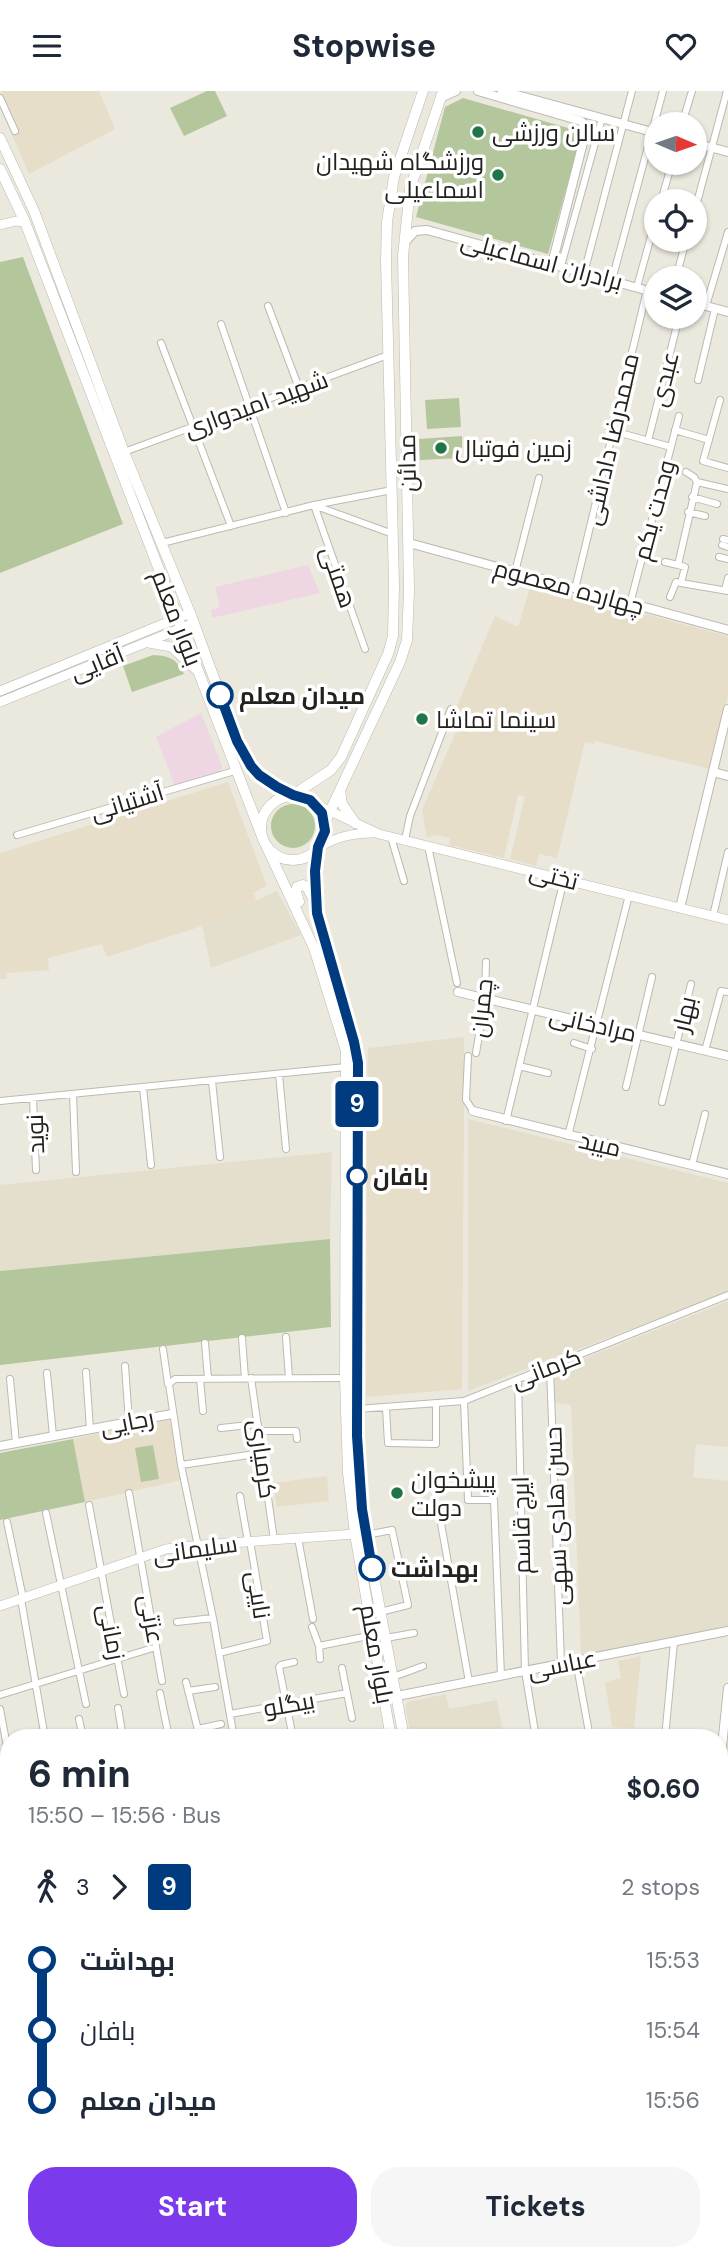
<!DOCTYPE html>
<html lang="en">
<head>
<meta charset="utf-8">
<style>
	body { margin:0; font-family:"DM Sans",Cairo,sans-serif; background:#f6f6f7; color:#1f2937; height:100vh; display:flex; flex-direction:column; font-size:26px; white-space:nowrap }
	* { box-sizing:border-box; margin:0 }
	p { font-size:23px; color:#747a83 }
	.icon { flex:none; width:38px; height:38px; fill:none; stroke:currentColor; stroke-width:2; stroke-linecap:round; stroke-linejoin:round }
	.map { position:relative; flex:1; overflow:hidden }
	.drawer { position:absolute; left:0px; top:1638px; width:728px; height:532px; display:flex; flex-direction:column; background:#fff; border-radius:28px 28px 0 0; box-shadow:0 2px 5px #0004 }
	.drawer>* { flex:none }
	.badge { padding:0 14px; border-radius:5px; font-size:24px; line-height:46px }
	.needle { width:46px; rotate:92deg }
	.controls { position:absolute; left:644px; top:21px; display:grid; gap:14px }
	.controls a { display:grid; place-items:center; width:63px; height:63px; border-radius:50%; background:#fff; box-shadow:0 2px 5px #0004; font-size:35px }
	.map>.badge { position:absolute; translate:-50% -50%; box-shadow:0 0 0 4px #fff }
	.legs { display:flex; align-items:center; gap:10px; height:77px; padding:0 28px; font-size:23px }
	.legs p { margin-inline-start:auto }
	.summary { display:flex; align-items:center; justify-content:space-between; height:119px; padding:0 28px }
	h1 { font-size:38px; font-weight:700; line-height:52px }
	.cta { display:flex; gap:14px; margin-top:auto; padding:14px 28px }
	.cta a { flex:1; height:80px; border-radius:28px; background:#7c3aed; color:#fff; font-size:28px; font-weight:700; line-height:80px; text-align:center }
	.cta a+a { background:#f6f6f7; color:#1f2937 }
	ul { padding:0 28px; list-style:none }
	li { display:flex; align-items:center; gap:24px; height:70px; font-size:26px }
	li i { display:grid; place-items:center; width:10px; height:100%; margin:0 9px; background:currentColor }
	li i::after { content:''; width:18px; height:18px; margin:-9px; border:5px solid; border-radius:50%; background:#fff }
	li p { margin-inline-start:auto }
	li:first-child i { background:linear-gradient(#0000 50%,currentColor 0) }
	li:last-child i { background:linear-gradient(currentColor 50%,#0000 0) }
	header { display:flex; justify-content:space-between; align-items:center; height:91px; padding:0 28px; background:#fff; font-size:32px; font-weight:700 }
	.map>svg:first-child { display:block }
	.commercial { fill:#eed7e3 }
	.built { fill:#e4dfcd }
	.education { fill:#e7dec9 }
	.green { fill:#b4c69c }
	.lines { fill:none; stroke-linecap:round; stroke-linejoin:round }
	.minor-casing { stroke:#bcbab0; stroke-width:8 }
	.tertiary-casing { stroke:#bcbab0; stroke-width:10 }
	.secondary-casing { stroke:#bcbab0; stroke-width:10 }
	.primary-casing { stroke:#bcbab0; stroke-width:11 }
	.trunk-casing { stroke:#bcbab0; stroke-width:12 }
	.minor { stroke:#fff; stroke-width:6 }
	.tertiary { stroke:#fff; stroke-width:8 }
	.secondary { stroke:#fff; stroke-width:9 }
	.primary { stroke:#fff; stroke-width:10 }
	.trunk { stroke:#fff; stroke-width:10 }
	.line-1-casing { stroke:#fff; stroke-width:16 }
	.line-1 { stroke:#003b80; stroke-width:10 }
	.poi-dot { fill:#207548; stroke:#fff; stroke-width:2.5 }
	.stop-1-dot { fill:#fff; stroke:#003b80; stroke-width:3.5 }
	.labels { text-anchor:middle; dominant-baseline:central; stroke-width:7; stroke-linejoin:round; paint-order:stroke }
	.poi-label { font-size:24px; fill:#23221e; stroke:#fff; text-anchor:start }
	.street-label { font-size:24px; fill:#23221e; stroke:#fff }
	.stop-label { font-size:24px; font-weight:bold; fill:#23221e; stroke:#fff; text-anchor:start }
</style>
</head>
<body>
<header><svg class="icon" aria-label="menu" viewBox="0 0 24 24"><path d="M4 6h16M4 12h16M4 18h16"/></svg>Stopwise<svg class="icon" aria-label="heart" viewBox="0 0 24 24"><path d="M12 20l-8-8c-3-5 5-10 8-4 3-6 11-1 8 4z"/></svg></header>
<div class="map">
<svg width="728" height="2170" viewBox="0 0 728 2170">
	<rect width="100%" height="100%" fill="#ebe8de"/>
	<path class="commercial" d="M308 474 320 502 212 527 211 519 220 516 215 496Z
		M201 622 222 675 220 682 175 695 156 646Z"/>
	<path class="built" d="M277 800 301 844 211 877 202 835Z
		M464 946V1025L367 1032 368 957Z
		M468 1028 728 1092V1201L468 1300Z
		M332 1061 330 1148 0 1180V1094Z
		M728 1210V1356L696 1353 693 1386 728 1390V1536L581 1565 571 1314 555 1312 553 1280Z
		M446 1603 449 1618 497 1609 504 1647H411L405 1615 408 1611Z"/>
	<path class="education" d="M1 0H99L115 38 29 83 12 44 19 39Z
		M531 493 728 545V604L710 678 595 650 594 653 585 651 557 767 539 763 536 775 510 768 525 705 518 704 504 767 449 754 450 747 435 744 427 747 422 719 465 620 456 617 495 525 518 536Z
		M228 691 267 795 253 802 257 810 202 835 107 866 102 853 48 867 49 879 7 882V888H0V762Z
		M464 1025 462 1298 366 1306 367 1032Z
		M168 1329 173 1333 182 1389 85 1411 73 1348Z
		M327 1385 329 1410 277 1416 273 1392Z
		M641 1565 634 1637 612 1636 605 1591 621 1587 618 1570Z"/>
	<path class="green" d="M207 0H215L227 25 184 45 170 17Z
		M463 7 582 41 548 163 416 126 445 16Z
		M23 166 123 433 0 482V171Z
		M459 307 461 336 427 338 425 309Z
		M462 345V367L420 369 419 348Z
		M153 564C170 565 177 568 184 583L132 601 123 575Z
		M271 735a22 22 0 1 1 44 0a22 22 0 1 1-44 0Z
		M330 1148 331 1236 0 1274V1180Z
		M73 1348 85 1411 0 1429V1362Z
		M153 1354 159 1388 141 1391 135 1357Z"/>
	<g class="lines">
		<defs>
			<path id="minor" d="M0 7 15 40
				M682 33 692 0
				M661 110 672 72
				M695 119 727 0
				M561 175 602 27
				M584 182 632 0
				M676 187 686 149
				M612 189 663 0
				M637 196 656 127
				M268 215 299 297
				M706 215 728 141
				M221 233 286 422
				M161 252 231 435
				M698 289 715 218
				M720 309 703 370 728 377
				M675 339 709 349
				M613 340 671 356
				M648 350 679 226
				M124 361 388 264
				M686 381 694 386 697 391
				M697 391 728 398
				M692 406 717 413
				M314 414 365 558
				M316 415 393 443
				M688 421 705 425
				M723 448 728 449
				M162 452 314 414 392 399
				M722 454 728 456
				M719 466 728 468
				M665 471 678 474
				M515 481 539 387
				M681 492 685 476 678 474 697 391
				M681 492 728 500
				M575 498 647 199
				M725 499 728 487
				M670 506 676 491 681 492
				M630 513 679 325
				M17 744 238 679
				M391 746 404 790
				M405 749 410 725 451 618
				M428 755 457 892
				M713 825 728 761
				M574 952 592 958
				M705 960 721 900 728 901
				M476 962 485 908 486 871
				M468 965 466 1009 473 1020
				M519 975 548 982
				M279 983 286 1058
				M212 990 220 1066
				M143 996 151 1074
				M626 996 652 886
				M73 1003 76 1081
				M33 1007 36 1079
				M0 1010 346 976
				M662 1011 691 893
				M506 1030 564 788
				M568 1045 629 804
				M692 1074 705 1023
				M286 1246 289 1287
				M242 1247 245 1287
				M205 1252 208 1287
				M163 1258 168 1293
				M125 1275 129 1331
				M550 1277 561 1573
				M86 1281 90 1338
				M47 1282 53 1345
				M251 1287 274 1449
				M10 1288 16 1352
				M200 1288 203 1320
				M518 1289 525 1580 536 1647
				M464 1310 468 1409H494L501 1585
				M386 1317 388 1352 436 1353V1313
				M357 1318 464 1310 728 1204
				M221 1337 258 1333
				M259 1340H296L297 1348
				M181 1374 262 1362
				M129 1402 162 1590
				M240 1405 248 1451
				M89 1414 124 1603
				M439 1421 469 1591
				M46 1422 86 1613
				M7 1431 23 1507
				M366 1444 392 1439 408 1514 380 1521
				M298 1447 313 1528
				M21 1508 45 1647
				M177 1531 213 1527
				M312 1536 319 1555 320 1568
				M386 1547 414 1542
				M319 1555 373 1544
				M219 1562 267 1550 250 1450
				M576 1570 590 1647
				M342 1577 352 1627
				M393 1586 423 1575
				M186 1591 200 1647
				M188 1600 215 1596
				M160 1602 169 1647
				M0 1604 156 1556
				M118 1617 123 1647
				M0 1618 9 1666
				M230 1623 347 1602
				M79 1628 83 1647
				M291 1637 279 1576 281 1574 294 1571
				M198 1638 221 1633
				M234 1647 213 1527 181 1374 169 1293 175 1288 345 1287
				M665 1647 674 1551
				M0 1722 9 1720
				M0 1794 9 1791
				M0 1857 9 1854
				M0 1938 9 1982
				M719 2119 722 2121 719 2152
				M99 2161 101 2170
				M267 2161 269 2170
				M333 2161 335 2170
				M382 2161 384 2170
				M421 2161 422 2170
				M624 2161 625 2170
				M27 2164 28 2170
				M717 2170 718 2161"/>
			<path id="tertiary" d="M478 0 581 30 587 36 552 173
				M502 0 656 42
				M440 7 456 0
				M695 52 728 61
				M404 152 415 140 427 139 656 202
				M695 212 728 221
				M409 452 728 539
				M713 681 728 685
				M680 817 728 618
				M458 901 728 965
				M473 1020 728 1083
				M0 1355 172 1323
				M397 1605 728 1540
				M719 1685 728 1597
				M686 2170V2161"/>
			<path id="secondary" d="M0 134 16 130 25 131
				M149 552 171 556 195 578
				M0 600 190 522
				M0 611 194 532
				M317 714 379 743 728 829
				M319 756C337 746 352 742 373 742
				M0 1515 166 1458 202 1454 355 1443
				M479 2161 481 2170
				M488 2161 489 2170"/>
			<path id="primary" d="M0 47 34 120 124 361 192 527 237 650 259 684 293 704 331 679 341 666 388 563 393 545 394 494 386 170 387 131 394 86 423 0
				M0 78 25 131 263 748 314 857 346 960 345 1287 348 1382 355 1443 391 1647
				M340 699 342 713 355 732
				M261 737a32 32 0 1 1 64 0a32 32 0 1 1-64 0Z
				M325 731 400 571 407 549 409 500 403 165 410 98 443 0
				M319 756 315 780 317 822 354 951 358 972V1377L366 1444 404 1647
				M299 811 296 801 297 796 303 794 307 796 314 809"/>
			<path id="trunk" d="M719 1845 728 1846
				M719 1869 728 1870
				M0 2042 9 2040
				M0 2070 9 2067"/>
		</defs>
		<use href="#minor" class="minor-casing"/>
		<use href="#tertiary" class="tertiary-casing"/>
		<use href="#secondary" class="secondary-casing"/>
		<use href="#primary" class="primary-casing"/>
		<use href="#trunk" class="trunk-casing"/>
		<use href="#minor" class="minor"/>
		<use href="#tertiary" class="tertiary"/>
		<use href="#secondary" class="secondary"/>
		<use href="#primary" class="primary"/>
		<use href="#trunk" class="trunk"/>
	</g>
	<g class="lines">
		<defs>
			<path id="line-1" d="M220 604 237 650 251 675 259 684 277 696 293 704 310 709 322 722 325 740 318 756 315 780 317 822 354 951 358 972 357 1345 362 1418 372 1477"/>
		</defs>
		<use href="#line-1" class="line-1-casing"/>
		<use href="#line-1" class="line-1"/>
	</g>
	<g class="poi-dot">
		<circle cx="478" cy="41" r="7"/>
		<circle cx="498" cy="84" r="7"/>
		<circle cx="441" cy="357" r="7"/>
		<circle cx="422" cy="628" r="7"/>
		<circle cx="397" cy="1402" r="7"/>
	</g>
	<g class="stop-1-dot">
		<circle cx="220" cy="604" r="12"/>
		<circle cx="357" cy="1085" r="9"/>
		<circle cx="372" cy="1477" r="12"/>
	</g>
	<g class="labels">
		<g class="poi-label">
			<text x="492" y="41">سالن ورزشی</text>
			<text x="484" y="70" text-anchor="end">ورزشگاه شهیدان<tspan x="484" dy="28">اسماعیلی</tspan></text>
			<text x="455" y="357">زمین فوتبال</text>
			<text x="436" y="628">سینما تماشا</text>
			<text x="411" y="1388">پیشخوان<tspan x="411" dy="28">دولت</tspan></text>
		</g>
		<g class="street-label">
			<text transform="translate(542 170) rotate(15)">برادران اسماعیلی</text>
			<text transform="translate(664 288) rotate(-76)">عبدی</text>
			<text transform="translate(256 313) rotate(-20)">شهيد امیدواری</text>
			<text transform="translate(611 348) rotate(-77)">محمدرضا داداشی</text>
			<text transform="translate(407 372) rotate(-91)">مدائن</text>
			<text transform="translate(654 419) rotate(-75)">وحدت یکم</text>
			<text transform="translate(339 486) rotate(71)">همتی</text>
			<text transform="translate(569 496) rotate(15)">چهارده معصوم</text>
			<text transform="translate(177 527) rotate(69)">بلوار معلم</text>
			<text transform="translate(97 572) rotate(-22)">آقایی</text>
			<text transform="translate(127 711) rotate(-17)">آشتیانی</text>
			<text transform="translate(554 785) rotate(14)">تختی</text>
			<text transform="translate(481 917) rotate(-84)">چمران</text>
			<text transform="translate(684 923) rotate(-77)">بهار</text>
			<text transform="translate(593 933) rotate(13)">مرادخانی</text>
			<text transform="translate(35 1043) rotate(-92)">نوید</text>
			<text transform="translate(600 1053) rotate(13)">میبد</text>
			<text transform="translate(546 1277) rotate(-21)">کرمانی</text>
			<text transform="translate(127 1331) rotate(-11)">رجایی</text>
			<text transform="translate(263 1368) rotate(82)">کرمیاری</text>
			<text transform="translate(556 1425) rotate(-92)">حسن هادی سهی</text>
			<text transform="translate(521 1434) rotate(-91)">ایرج قاسم</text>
			<text transform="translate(195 1458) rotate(-8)">سلیمانی</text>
			<text transform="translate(259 1504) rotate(81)">نایبی</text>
			<text transform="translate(152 1528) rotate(80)">عزتی</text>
			<text transform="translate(112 1541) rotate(79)">زمانی</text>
			<text transform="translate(377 1563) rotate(80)">بلوار معلم</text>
			<text transform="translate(562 1573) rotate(-11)">عباسی</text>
			<text transform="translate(289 1613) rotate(-10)">بیگلو</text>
		</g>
		<g class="stop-label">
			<text x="239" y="604">میدان معلم</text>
			<text x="373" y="1085">بافان</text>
			<text x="391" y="1477">بهداشت</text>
		</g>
	</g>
</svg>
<div class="controls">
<a><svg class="needle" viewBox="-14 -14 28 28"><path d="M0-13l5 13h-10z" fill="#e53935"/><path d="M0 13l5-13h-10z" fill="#747a83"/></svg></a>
<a><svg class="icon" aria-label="locate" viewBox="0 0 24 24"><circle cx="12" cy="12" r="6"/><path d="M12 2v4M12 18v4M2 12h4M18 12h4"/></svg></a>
<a><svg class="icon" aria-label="layers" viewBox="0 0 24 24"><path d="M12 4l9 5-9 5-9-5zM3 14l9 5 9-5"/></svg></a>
</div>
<b class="badge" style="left:357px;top:1013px;background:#003b80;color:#fff">9</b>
<section class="drawer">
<div class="summary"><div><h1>6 min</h1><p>15:50 – 15:56 · Bus</p></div><b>$0.60</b></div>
<div class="legs"><svg class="icon" aria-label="walk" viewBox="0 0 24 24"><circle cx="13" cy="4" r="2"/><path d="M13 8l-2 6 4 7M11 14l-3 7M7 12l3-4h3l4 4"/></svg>3<svg class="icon" aria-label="forward" viewBox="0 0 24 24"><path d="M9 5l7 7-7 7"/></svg><b class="badge" style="background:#003b80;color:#fff">9</b><p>2 stops</p></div>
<ul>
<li><i style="color:#003b80"></i><b>بهداشت</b><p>15:53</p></li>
<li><i style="color:#003b80"></i><span>بافان</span><p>15:54</p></li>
<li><i style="color:#003b80"></i><b>میدان معلم</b><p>15:56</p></li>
</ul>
<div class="cta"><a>Start</a><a>Tickets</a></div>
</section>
</div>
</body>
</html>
